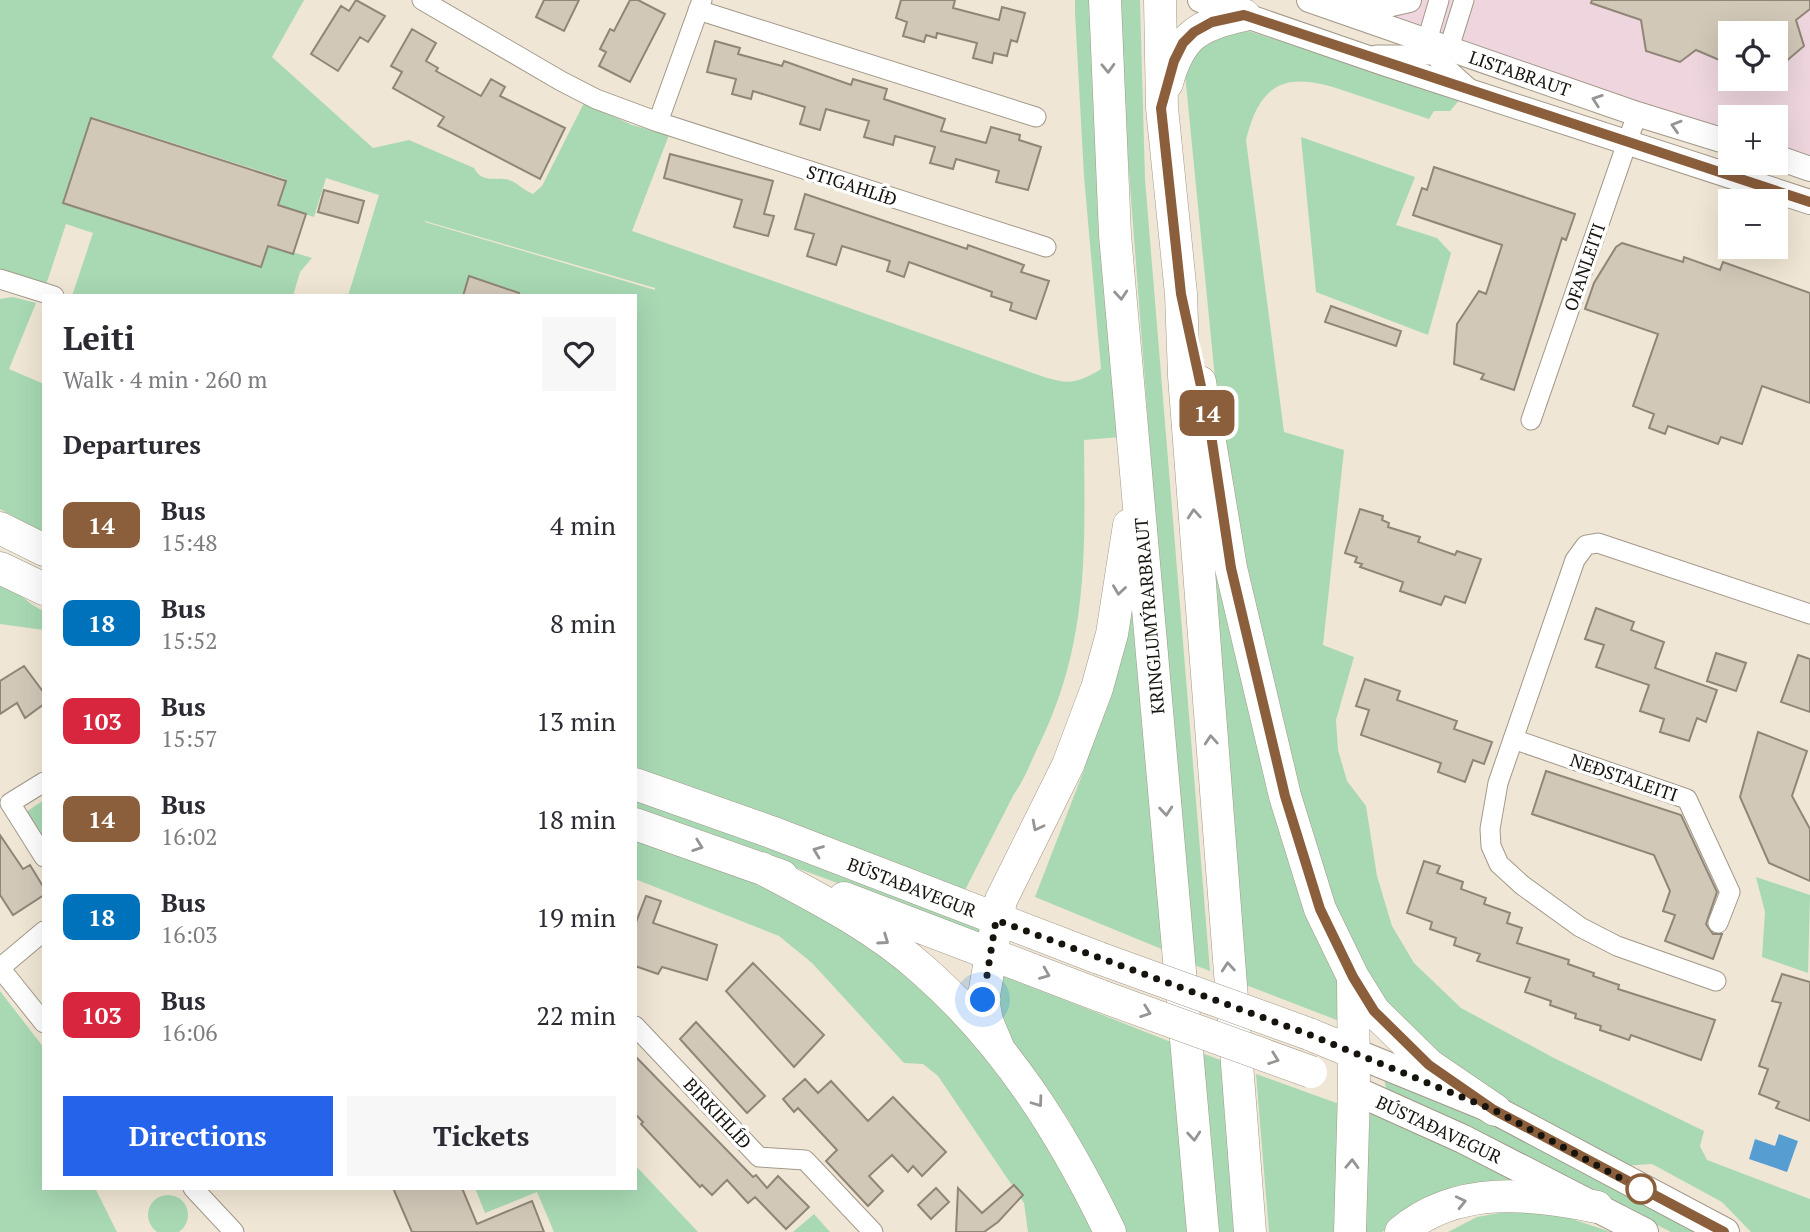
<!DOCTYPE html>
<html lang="en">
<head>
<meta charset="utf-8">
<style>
	body { margin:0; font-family:"PT Serif",serif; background:#f7f7f7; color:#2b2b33; height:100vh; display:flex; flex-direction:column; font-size:26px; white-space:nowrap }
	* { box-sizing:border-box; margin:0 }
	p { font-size:23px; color:#7c7c81 }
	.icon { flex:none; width:38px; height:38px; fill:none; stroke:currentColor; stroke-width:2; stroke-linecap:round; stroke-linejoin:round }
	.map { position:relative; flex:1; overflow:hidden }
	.details { position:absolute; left:42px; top:294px; width:595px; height:896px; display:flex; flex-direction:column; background:#fff; border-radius:0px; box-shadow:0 7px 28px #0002 }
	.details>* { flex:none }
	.badge { padding:0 14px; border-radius:10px; font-size:24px; line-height:46px }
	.buttons { position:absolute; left:1718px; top:21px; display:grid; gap:14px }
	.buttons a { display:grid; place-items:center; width:70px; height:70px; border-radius:0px; background:#fff; box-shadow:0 7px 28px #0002; font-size:35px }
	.you { position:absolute; width:35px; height:35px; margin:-18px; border:5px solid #fff; border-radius:50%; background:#1a73e8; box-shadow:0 0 0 10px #1a73e833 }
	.map>.badge { position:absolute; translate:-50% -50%; box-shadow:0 0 0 4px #fff }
	h2 { padding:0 21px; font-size:26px; line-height:63px }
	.round { display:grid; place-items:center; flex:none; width:74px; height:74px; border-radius:0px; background:#f7f7f7 }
	.overview { display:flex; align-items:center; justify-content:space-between; height:119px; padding:0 21px }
	h1 { font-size:33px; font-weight:600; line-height:52px }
	.primary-button { display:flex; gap:14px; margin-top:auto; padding:14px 21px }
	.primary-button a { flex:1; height:80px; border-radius:0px; background:#2563eb; color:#fff; font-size:28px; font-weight:600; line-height:80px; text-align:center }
	.primary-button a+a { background:#f7f7f7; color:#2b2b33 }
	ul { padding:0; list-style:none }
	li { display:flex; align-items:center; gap:21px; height:98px; padding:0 21px }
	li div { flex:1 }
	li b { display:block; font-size:26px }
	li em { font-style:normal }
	li .badge { min-width:77px; font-weight:700; text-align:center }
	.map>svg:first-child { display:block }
	.commercial { fill:#efd6de; fill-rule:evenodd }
	.green { fill:#a8d9b3; fill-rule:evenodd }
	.water { fill:#569dd1 }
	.building { fill:#d2c8b8; stroke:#8f8677; stroke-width:2 }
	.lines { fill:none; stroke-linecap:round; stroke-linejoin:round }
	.minor-casing { stroke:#a29889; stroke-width:21 }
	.tertiary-casing { stroke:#a29889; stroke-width:26 }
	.secondary-casing { stroke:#a29889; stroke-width:30 }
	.primary-casing { stroke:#a29889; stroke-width:33 }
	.minor { stroke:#fff; stroke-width:19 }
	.tertiary { stroke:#fff; stroke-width:24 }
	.secondary { stroke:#fff; stroke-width:28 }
	.primary { stroke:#fff; stroke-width:32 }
	.primary-bridge-casing { stroke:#a29889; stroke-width:33; stroke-linecap:butt }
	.primary-bridge { stroke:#fff; stroke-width:32 }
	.oneway { stroke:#979593 }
	.line-casing { stroke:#fff; stroke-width:16 }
	.line { stroke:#8b5e3c; stroke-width:10 }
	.walk { stroke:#17140e; stroke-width:7; stroke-dasharray:0 12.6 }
	.stop-dot { fill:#fff; stroke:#8b5e3c; stroke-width:3.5 }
	.labels { text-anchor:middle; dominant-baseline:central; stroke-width:7; stroke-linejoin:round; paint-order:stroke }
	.street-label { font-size:18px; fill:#17140e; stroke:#fff }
</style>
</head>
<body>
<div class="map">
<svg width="1810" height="1232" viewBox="0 0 1810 1232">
	<rect width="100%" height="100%" fill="#f0e6d5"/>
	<path class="commercial" d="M1390 0H1810V182L1754 163H1776V117H1731V155L1376 33ZM1731 33H1776V79H1731Z"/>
	<path class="green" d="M0 0H304L272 57 373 148 409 140 474 168C483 186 500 174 514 182 520 186 526 191 533 194L542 186 584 103 632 125 669 135 632 231 1027 371C1060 382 1070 389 1101 369L1084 176 1075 13V0H1093L1121 437 1084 440C1085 552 1089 644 1038 747 1030 763 1025 779 1014 794L963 894 635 770V296H348L379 195 326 178 314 217 278 206 285 179 92 117 65 202 267 244 312 258 300 272 293 296H72L93 233 66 224 45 288 0 272ZM425 221 655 288V290L425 222Z
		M1116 0H1140L1145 179 1210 971 1189 963Z
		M1239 28 1461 98 1450 111H1434L1429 119C1405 111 1381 103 1357 95 1301 75 1263 68 1246 140L1284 432 1344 450 1323 645 1354 657 1336 720 1338 750 1347 781 1366 806 1377 876 1392 926 1414 963 1461 1008 1554 1058 1704 1131 1700 1146 1707 1160 1810 1199V1232H1751L1722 1202 1652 1164 1620 1166 1496 1098 1402 1028 1347 949 1278 732 1220 429 1184 64 1189 48Z
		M1301 137 1415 177 1396 225 1437 238 1451 253 1428 335 1316 292Z
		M13 297 36 303 9 369 44 384V533L0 509V299Z
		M1198 424 1347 990V1024L1246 985Z
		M1133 549 1164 950 1035 897 1084 770 1109 687Z
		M0 582C18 589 26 604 44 611V630L0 624Z
		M635 795 984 924 980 936 635 808Z
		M44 800V847L26 812Z
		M635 836 749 877 876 947 989 1052 1101 1232H1028L1024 1203 938 1076 923 1064 904 1063 812 963 779 936 635 879Z
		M1756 877 1810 895 1808 973 1762 957 1765 912Z
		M994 972 1176 1044 1193 1232H1121L1070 1122 1016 1047 998 1027Z
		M0 991 44 1048V1188H95L117 1232H0Z
		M1194 1050 1223 1061 1236 1232H1210Z
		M1256 1074 1342 1105 1336 1232H1269Z
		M1384 1077 1519 1136 1698 1232H1671L1386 1089Z
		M1370 1107 1537 1188 1409 1212 1382 1232H1365Z
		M635 1165 698 1232H554L537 1192 485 1213 475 1188H635Z
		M148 1215a20 20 0 1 1 40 0a20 20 0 1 1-40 0Z
		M1516 1210 1566 1217 1611 1232H1448L1477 1217Z
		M814 1214 830 1232H793Z"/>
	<path class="water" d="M1779 1134 1798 1141 1787 1172 1749 1159 1755 1139 1775 1146Z"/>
	<path class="building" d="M356 0 385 16 368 42 360 37 338 71 311 54 341 6 349 11Z
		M544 0H579L564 31 536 17Z
		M630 0H638L665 14 630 82 599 66 606 52 600 49 610 29 614 31Z
		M901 0H955L953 8 999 20 1002 7 1025 13 1017 42 1011 40 1007 56 994 53 992 63 973 58 977 43 937 33 936 38 926 35 924 42 903 36 907 22 896 18Z
		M1592 0H1810V9L1796 20 1804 46 1776 70V33H1731V65L1696 50 1680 62 1646 51 1641 20 1591 3Z
		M412 29 436 43 426 61 438 68 436 71 481 96 491 79 505 87 500 96 565 128 540 179 438 126 444 117 393 88 402 72 391 66Z
		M715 41 740 48 738 54 782 66 784 61 851 85 853 79 887 89 884 99 945 119 941 131 986 143 991 127 1020 135 1019 140 1041 147 1028 190 996 182 999 171 956 159 953 169 930 163 935 147 895 136 893 145 864 137 869 121 826 109 820 130 800 124 805 107 753 91 751 99 732 94 736 79 707 72Z
		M91 118 286 181 278 205 306 214 293 254 268 246 261 267 63 203Z
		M670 154 773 181 764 214 774 216 768 236 734 227 742 200 664 178Z
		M1434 167 1575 214 1566 240 1562 238 1514 390 1481 379 1484 374 1454 364 1457 324 1479 291 1486 294 1502 245 1413 215 1422 188 1427 190Z
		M324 190 364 201 358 223 318 212Z
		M805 194 967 249 968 245 1024 265 1021 272 1049 281 1036 319 1010 310 1012 303 991 296 992 292 909 262 904 277 887 271 890 261 842 246 836 265 807 256 814 234 795 229Z
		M1622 243 1683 262 1684 257 1720 270 1723 262 1810 293V403L1762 386 1742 444 1721 437 1718 444 1668 426 1665 434 1649 428 1654 414 1633 406 1658 334 1585 309 1594 283 1616 247Z
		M469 276 519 293 518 296H463Z
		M1331 306 1401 331 1396 346 1325 322Z
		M1360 509 1383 516 1382 520 1389 523 1388 527 1420 537 1418 542 1455 555 1457 551 1481 559 1465 603 1445 596 1441 605 1400 591 1403 582 1360 567 1362 564 1355 562 1357 557 1345 553Z
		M1596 608 1634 622 1631 630 1664 642 1655 668 1717 690 1706 722 1697 718 1689 741 1660 732 1664 719 1640 711 1649 685 1596 667 1604 645 1585 639Z
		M1716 653 1746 663 1736 691 1707 681Z
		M1798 655 1810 659V712L1781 702Z
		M24 666 44 693V704L25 718 17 703 0 714V681Z
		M1365 679 1400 691 1397 700 1457 721 1454 729 1492 742 1484 764 1473 760 1465 782 1438 772 1441 763 1361 735 1369 710 1356 706Z
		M1758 732 1807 751 1792 796 1810 829V881L1769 863 1740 797Z
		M1546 771 1681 815 1717 892 1706 924 1713 934H1722L1713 959 1665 941 1675 915 1663 911 1670 891 1654 855 1532 814Z
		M0 835 23 869 30 865 44 888V895L13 915 0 895Z
		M1424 861 1440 866 1437 873 1463 882 1461 889 1486 898 1484 904 1510 913 1507 923 1522 928 1517 943 1569 960 1568 964 1594 973 1593 976 1619 985 1618 989 1715 1020 1701 1060 1631 1035 1629 1040 1600 1030 1601 1026 1575 1018 1576 1014 1550 1005 1551 1001 1525 992 1530 978 1477 961 1480 954 1454 945 1456 938 1430 929 1432 922 1407 913Z
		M646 896 661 901 653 923 717 945 707 980 662 967 658 974 635 966V925Z
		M753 963 824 1035 794 1067 726 991Z
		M1782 974 1810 982V1121L1776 1108 1779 1102 1759 1094 1768 1069 1759 1066 1781 1003 1772 1001Z
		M696 1022 765 1096 747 1113 680 1039Z
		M635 1056 753 1177 756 1175 767 1188 778 1176 809 1207 786 1229 755 1197 748 1203 727 1180 712 1195 702 1185 700 1187 641 1124 643 1122 635 1114Z
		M805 1079 818 1093 831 1081 868 1121 893 1097 946 1152 922 1176 913 1166 908 1172 892 1155 869 1176 883 1191 868 1206 826 1161 837 1150 798 1108 794 1112 783 1099Z
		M1014 1185 1023 1195 998 1222 984 1232H956L958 1188 982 1213Z
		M393 1188H462L477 1224 532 1201 544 1232H412Z
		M936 1188 949 1202 931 1219 918 1205Z"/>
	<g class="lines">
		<defs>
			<path id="minor" d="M422 0 561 81 596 99 658 122 1046 247
				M1439 0 1427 41 1440 62 1470 89
				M698 10 1036 117
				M1376 55H1434L1449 48 1464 0
				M658 122 702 0
				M0 279 54 296
				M1531 420 1637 114
				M1513 739 1687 799 1730 892 1718 923
				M44 782 10 803 44 857
				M0 968 44 1023
				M0 968 44 931
				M1716 981 1617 946 1580 927 1522 885 1499 864 1491 846 1490 829 1498 783 1575 560 1586 545 1598 543 1810 614
				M635 1026 759 1157 805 1160 873 1232
				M193 1188 234 1232"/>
			<path id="tertiary" d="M1200 0 1383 63 1810 202
				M1309 0 1637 114 1731 143
				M1348 6 1374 8 1409 0
				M1776 157 1810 169"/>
			<path id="secondary" d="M1355 1053 1495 1110 1725 1232
				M1354 1090 1463 1139 1644 1232"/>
			<path id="primary" d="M1105 0 1115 235 1203 1232
				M1160 0 1162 108 1181 294 1184 376 1250 1232
				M1167 83C1180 36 1197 25 1244 15
				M1200 382 1231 568 1285 796 1320 909 1353 977 1374 1011 1429 1065 1495 1110
				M0 528 44 550
				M0 568 44 589
				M635 784 771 832 1099 958
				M635 824 782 876
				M761 868C818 898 875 927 923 970 1006 1043 1063 1134 1110 1232
				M844 898 1101 996
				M1309 1034 1355 1053
				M998 1047 987 1021 983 1000 1001 900 1068 765 1097 688 1112 634 1129 525
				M1350 1232 1354 1090 1353 979
				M1401 1232C1456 1185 1531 1193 1597 1207"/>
		</defs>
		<use href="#minor" class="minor-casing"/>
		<use href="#tertiary" class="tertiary-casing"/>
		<use href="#secondary" class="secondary-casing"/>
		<use href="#primary" class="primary-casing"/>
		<use href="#minor" class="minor"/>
		<use href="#tertiary" class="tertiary"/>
		<use href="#secondary" class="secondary"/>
		<use href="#primary" class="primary"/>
		<defs>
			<path id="primary-bridge" d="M1099 958 1309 1034
				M1101 996 1311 1072"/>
		</defs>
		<use href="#primary-bridge" class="primary-bridge-casing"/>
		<use href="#primary-bridge" class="primary-bridge"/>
	</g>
	<defs><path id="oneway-chevron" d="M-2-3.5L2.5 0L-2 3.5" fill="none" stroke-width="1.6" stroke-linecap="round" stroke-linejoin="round" transform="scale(1.75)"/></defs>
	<g class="oneway">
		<use href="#oneway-chevron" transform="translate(1108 68) rotate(88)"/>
		<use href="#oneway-chevron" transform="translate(1597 100) rotate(-161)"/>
		<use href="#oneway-chevron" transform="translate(1676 126) rotate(-163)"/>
		<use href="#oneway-chevron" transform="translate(1121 295) rotate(85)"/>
		<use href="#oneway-chevron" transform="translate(1194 514) rotate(-94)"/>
		<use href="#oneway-chevron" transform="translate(1119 590) rotate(98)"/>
		<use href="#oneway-chevron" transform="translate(1211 740) rotate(-94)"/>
		<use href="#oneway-chevron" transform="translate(1166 811) rotate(85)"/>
		<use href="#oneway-chevron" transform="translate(1037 826) rotate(117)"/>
		<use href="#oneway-chevron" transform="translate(698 846) rotate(19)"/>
		<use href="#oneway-chevron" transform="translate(818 851) rotate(-159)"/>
		<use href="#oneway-chevron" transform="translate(884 940) rotate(35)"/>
		<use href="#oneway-chevron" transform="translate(1228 967) rotate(-95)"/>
		<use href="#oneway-chevron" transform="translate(1045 974) rotate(22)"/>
		<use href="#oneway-chevron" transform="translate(1146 1012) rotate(20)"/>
		<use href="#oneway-chevron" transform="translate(1274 1059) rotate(20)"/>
		<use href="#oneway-chevron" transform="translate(1038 1102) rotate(54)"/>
		<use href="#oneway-chevron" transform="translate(1194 1136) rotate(85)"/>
		<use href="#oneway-chevron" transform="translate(1352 1164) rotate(-88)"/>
		<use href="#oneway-chevron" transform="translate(1461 1202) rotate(-13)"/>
	</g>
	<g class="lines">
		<defs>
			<path id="line" d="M1724 1232 1494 1110 1429 1065 1374 1011 1353 977 1320 909 1285 796 1231 568 1210 428 1181 294 1161 108 1174 61 1183 43 1194 32 1212 22 1244 15 1810 202"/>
		</defs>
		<use href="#line" class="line-casing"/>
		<use href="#line" class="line"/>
		<path class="walk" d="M983 1000 996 920 1308 1034 1494 1110 1641 1189"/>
	</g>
	<circle class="stop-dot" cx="1641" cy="1189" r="14"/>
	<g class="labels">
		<g class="street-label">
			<text transform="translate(1520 73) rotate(19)">LISTABRAUT</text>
			<text transform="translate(852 185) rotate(18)">STIGAHLÍÐ</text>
			<text transform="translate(1584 267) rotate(-71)">OFANLEITI</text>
			<text transform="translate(1149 616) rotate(-95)">KRINGLUMÝRARBRAUT</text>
			<text transform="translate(1624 777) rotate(19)">NEÐSTALEITI</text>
			<text transform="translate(912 887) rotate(21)">BÚSTAÐAVEGUR</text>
			<text transform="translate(718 1113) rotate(47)">BIRKIHLÍÐ</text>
			<text transform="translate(1439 1129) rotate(25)">BÚSTAÐAVEGUR</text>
		</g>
	</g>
</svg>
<div class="buttons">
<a><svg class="icon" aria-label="locate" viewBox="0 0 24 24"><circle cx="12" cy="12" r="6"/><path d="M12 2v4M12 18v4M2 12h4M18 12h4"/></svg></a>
<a>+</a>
<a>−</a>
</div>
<div class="you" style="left:983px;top:1000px"></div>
<b class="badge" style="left:1207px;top:413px;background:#8b5e3c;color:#fff">14</b>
<section class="details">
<div class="overview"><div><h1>Leiti</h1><p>Walk · 4 min · 260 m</p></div><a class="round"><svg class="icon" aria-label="heart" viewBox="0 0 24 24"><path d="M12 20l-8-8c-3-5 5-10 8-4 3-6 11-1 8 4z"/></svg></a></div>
<h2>Departures</h2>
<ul>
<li><span class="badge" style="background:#8b5e3c;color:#fff">14</span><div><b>Bus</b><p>15:48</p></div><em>4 min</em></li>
<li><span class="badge" style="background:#0072bc;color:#fff">18</span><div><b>Bus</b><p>15:52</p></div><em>8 min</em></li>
<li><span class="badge" style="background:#d7263d;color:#fff">103</span><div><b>Bus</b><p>15:57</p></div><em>13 min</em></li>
<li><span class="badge" style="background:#8b5e3c;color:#fff">14</span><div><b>Bus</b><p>16:02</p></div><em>18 min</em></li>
<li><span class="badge" style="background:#0072bc;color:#fff">18</span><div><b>Bus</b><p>16:03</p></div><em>19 min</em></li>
<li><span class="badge" style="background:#d7263d;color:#fff">103</span><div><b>Bus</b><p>16:06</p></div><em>22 min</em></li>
</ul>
<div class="primary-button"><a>Directions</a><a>Tickets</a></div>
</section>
</div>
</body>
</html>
